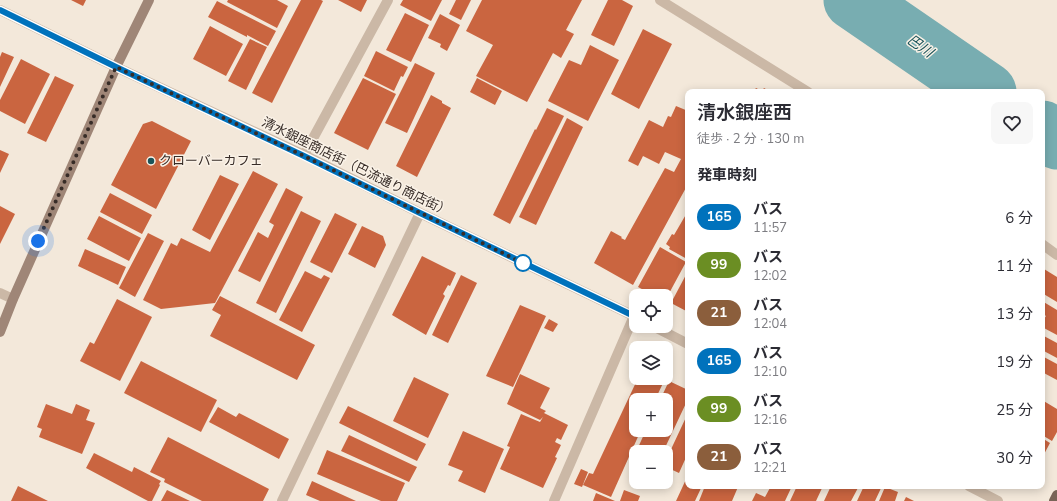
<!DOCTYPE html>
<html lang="ja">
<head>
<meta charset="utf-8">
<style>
	body { margin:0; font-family:"Nunito Sans","Noto Sans JP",sans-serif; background:#f7f7f7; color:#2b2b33; height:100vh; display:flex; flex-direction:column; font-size:15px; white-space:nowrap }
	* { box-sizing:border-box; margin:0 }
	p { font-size:13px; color:#7c7c81 }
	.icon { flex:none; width:22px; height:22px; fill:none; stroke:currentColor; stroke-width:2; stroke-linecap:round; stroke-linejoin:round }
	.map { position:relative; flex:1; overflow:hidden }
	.details { position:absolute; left:685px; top:89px; width:360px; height:400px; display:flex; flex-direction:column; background:#fff; border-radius:8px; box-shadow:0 2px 10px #0003 }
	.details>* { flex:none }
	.badge { padding:0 8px; border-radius:13px; font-size:14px; line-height:26px }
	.controls { position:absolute; left:629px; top:289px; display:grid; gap:8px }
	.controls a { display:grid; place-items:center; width:44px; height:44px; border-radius:8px; background:#fff; box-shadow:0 2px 10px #0003; font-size:20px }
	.you { position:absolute; width:20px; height:20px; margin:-10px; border:3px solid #fff; border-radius:50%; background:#1a73e8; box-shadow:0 0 0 6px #1a73e833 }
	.map>.badge { position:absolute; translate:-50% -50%; box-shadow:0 0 0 2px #fff }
	h2 { padding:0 12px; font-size:15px; line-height:36px }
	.round { display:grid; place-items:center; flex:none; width:42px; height:42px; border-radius:8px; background:#f7f7f7 }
	.headline { display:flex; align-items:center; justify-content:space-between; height:68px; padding:0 12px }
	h1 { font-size:19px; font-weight:600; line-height:30px }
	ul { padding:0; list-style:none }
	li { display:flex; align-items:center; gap:12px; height:48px; padding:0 12px }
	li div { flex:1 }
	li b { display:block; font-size:15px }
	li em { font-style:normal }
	li .badge { min-width:44px; font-weight:700; text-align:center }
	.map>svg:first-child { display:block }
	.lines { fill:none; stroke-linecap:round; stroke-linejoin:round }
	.river { stroke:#78adb1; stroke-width:59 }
	.building { fill:#ca6540 }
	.street { stroke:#cbb8a6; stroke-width:10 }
	.secondary { stroke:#9f8677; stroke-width:10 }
	.primary { stroke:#796457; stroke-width:10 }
	.line-casing { stroke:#fff; stroke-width:9 }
	.line { stroke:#0072bc; stroke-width:6 }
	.walk { stroke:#372c27; stroke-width:4; stroke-dasharray:0 7.2 }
	.poi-dot { fill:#1b545a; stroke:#faf2e7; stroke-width:1.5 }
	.stop-dot { fill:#fff; stroke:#0072bc; stroke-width:2 }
	.labels { text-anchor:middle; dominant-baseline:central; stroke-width:3; stroke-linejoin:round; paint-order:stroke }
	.poi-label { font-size:13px; fill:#372c27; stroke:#faf2e7; text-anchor:start }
	.street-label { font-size:13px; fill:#372c27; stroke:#faf2e7 }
	.water-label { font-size:14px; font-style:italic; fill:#1b545a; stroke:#faf2e7 }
</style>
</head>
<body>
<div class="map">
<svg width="1057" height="501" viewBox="0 0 1057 501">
	<rect width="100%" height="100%" fill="#f3e8da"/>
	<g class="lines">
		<path class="river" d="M853 0 987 92
			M1042 130 1057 140"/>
	</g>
	<path class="building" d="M71 0H86L83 6Z
		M228 0H277L288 6 277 28 227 2Z
		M301 0H321L323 1 272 103 252 93Z
		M338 0H367L361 12Z
		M403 0H442L431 21 400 5Z
		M456 0H471L461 20 449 14Z
		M482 0H582L566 30 574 34 561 58 553 53 527 102 476 76 493 45 466 31Z
		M608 0H622L633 6 614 46 591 35Z
		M217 1 276 31 268 46 247 35V37L208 17Z
		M405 13 429 25 411 62 386 50Z
		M440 14 460 25 447 51 440 47 441 44 428 38Z
		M210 26 243 44 226 76 193 59Z
		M643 29 672 44 639 109 611 94Z
		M250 39 267 47 246 90 228 81Z
		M590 45 619 60 588 121 548 101 569 60 581 65Z
		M376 51 408 67 403 77 401 76 394 91 364 76Z
		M2 52 14 57 0 87V57Z
		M21 59 50 74 25 124 0 111V100Z
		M415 63 435 73 407 133 385 123Z
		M55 76 74 85 46 142 27 133Z
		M363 78 396 94 368 150 334 133Z
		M477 78 502 91 495 105 470 92Z
		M756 88 762 91 764 88 771 92H753Z
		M431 95 442 101V103L451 108 417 177 396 166Z
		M676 106 688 111V184L633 285 594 263 611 231 622 237 621 238 625 240 665 168 674 172 681 159 665 152 659 164 643 156 638 166 628 161 649 120 663 127 668 116 671 117Z
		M547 108 564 116 510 224 493 215 535 129 536 130Z
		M567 118 583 127 536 225 519 217Z
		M152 121 191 141 156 209 111 185 143 124Z
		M0 150 9 154 0 173Z
		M253 171 278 184 215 303 161 309 143 300 171 243 177 246 181 238 210 252Z
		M220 175 239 184 210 240 192 230Z
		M286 188 303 197 260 282 238 271 258 232 268 238 274 225 269 222Z
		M110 193 152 215 142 234 100 212Z
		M0 206 15 214 0 244Z
		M301 211 321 221 276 313 256 303Z
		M688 211V258L687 259 669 249 670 247 666 244 672 234 674 235Z
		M335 213 357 224 332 273 310 262Z
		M99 216 141 238 129 261 87 239Z
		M362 226 383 236 386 245 375 268 348 254Z
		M148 233 164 241 135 297 119 288Z
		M660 247 686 262 666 299V296H655L638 287Z
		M85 249 126 267 118 285 78 266Z
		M422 256 456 273 450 286 448 285 443 294 445 296 426 335 392 315Z
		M1044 269 1057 277V302L1042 293V273Z
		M305 271 321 279 324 275 330 278 302 332 279 320Z
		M688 271V312L671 303Z
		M461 275 477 283 448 343 432 335Z
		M220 296 315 345 297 380 210 336 221 315 212 310Z
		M117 299 152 317 120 381 80 361 90 342 94 344Z
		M1042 301 1057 310V335L1042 327V322L1046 316 1042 313Z
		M520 305 546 316 513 387 486 376Z
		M549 319 558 324 553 332 544 328Z
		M1042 335 1057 343V358L1042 350Z
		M1042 356 1057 364V380L1042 372Z
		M141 361 217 400 201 432 124 393Z
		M520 374 550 388 540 408 546 411 544 413 568 425 561 440 557 438 555 442 561 445 555 457 557 458 543 488 500 469 510 447 507 446 521 414 540 422 543 417 540 420 507 404Z
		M414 377 449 394 428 438 393 421Z
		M638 378 665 379 655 400H636V430H641L611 497 583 485 589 473 593 474Z
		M669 381 688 390V399L663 452H636L646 430H666V400H660Z
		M1042 400 1057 409V432L1052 441 1042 435Z
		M46 404 72 414 76 404 90 410 86 420 95 423 82 454 39 437 42 429 37 427Z
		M348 406 426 444 417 461 339 423Z
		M218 407 236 417 239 413 289 439 279 459 209 422Z
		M688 413V453L679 473 666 467V460Z
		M463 431 504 449 485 493 458 481 463 471 448 465Z
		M349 435 417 467 409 482 341 451Z
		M168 437 269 489 263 501H202L164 482 165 479 150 472Z
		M1042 438 1050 443 1042 458Z
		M327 450 405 483 397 501H381L317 474Z
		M636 452V469L630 466Z
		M94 453 132 472 134 467 161 481 159 484 160 485 152 501H148L86 468Z
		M581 469 588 472 582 487 574 484Z
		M688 475V486H702L695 501H676Z
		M312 481 356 501H320L306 495Z
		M18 486 48 501H11Z
		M705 486H735L738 487 732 501H699Z
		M771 486H792L785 501H752L756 493 765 497Z
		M797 486H823L816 501H790Z
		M831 486H859L851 501H824Z
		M864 486H882L875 501H857Z
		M885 487 898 492 895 501H879Z
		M167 490 190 501H161Z
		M624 490 640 496 638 501H620Z
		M596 493 615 501H593Z
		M906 497 914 501H904Z"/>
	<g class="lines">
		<path class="street" d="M660 0 808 92
			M0 10 116 67 304 155 420 213 636 317
			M304 155 388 0
			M1042 244 1057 255
			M0 293 13 299
			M653 326 688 344
			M969 486 998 501
			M282 501 420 213
			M554 501 634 316"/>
		<path class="secondary" d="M0 332 13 299 116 67 149 0"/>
		<path class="primary" d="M1054 501 1057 495"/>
	</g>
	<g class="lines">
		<defs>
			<path id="line" d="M0 10 116 67 304 156 420 213 636 317"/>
		</defs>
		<use href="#line" class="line-casing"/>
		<use href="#line" class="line"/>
		<path class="walk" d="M38 241 116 67 304 156 523 263"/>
	</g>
	<circle class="poi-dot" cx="151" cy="161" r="4"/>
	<circle class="stop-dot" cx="523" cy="263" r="8"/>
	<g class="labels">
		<g class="poi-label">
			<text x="159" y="161">クローバーカフェ</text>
		</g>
		<g class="street-label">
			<text transform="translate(356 167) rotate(26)">清水銀座商店街（巴流通り商店街）</text>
		</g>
		<g class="water-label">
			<text transform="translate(920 46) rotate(35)">巴川</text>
		</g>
	</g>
</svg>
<div class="controls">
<a><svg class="icon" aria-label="locate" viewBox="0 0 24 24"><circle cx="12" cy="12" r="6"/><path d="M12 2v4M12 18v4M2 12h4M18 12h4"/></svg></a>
<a><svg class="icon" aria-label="layers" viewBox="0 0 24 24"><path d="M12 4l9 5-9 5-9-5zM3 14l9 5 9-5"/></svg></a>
<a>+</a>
<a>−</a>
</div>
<div class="you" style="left:38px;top:241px"></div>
<section class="details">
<div class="headline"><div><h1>清水銀座西</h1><p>徒歩 · 2 分 · 130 m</p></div><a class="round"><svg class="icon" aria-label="heart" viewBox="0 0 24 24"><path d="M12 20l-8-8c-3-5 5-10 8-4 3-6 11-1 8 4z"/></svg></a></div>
<h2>発車時刻</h2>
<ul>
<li><span class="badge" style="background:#0072bc;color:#fff">165</span><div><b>バス</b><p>11:57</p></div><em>6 分</em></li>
<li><span class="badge" style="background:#6b8e23;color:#fff">99</span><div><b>バス</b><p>12:02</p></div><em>11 分</em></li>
<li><span class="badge" style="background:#8b5e3c;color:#fff">21</span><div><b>バス</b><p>12:04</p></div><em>13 分</em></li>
<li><span class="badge" style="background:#0072bc;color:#fff">165</span><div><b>バス</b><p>12:10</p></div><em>19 分</em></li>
<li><span class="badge" style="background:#6b8e23;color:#fff">99</span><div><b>バス</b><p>12:16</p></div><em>25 分</em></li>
<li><span class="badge" style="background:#8b5e3c;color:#fff">21</span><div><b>バス</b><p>12:21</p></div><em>30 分</em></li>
</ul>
</section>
</div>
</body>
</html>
